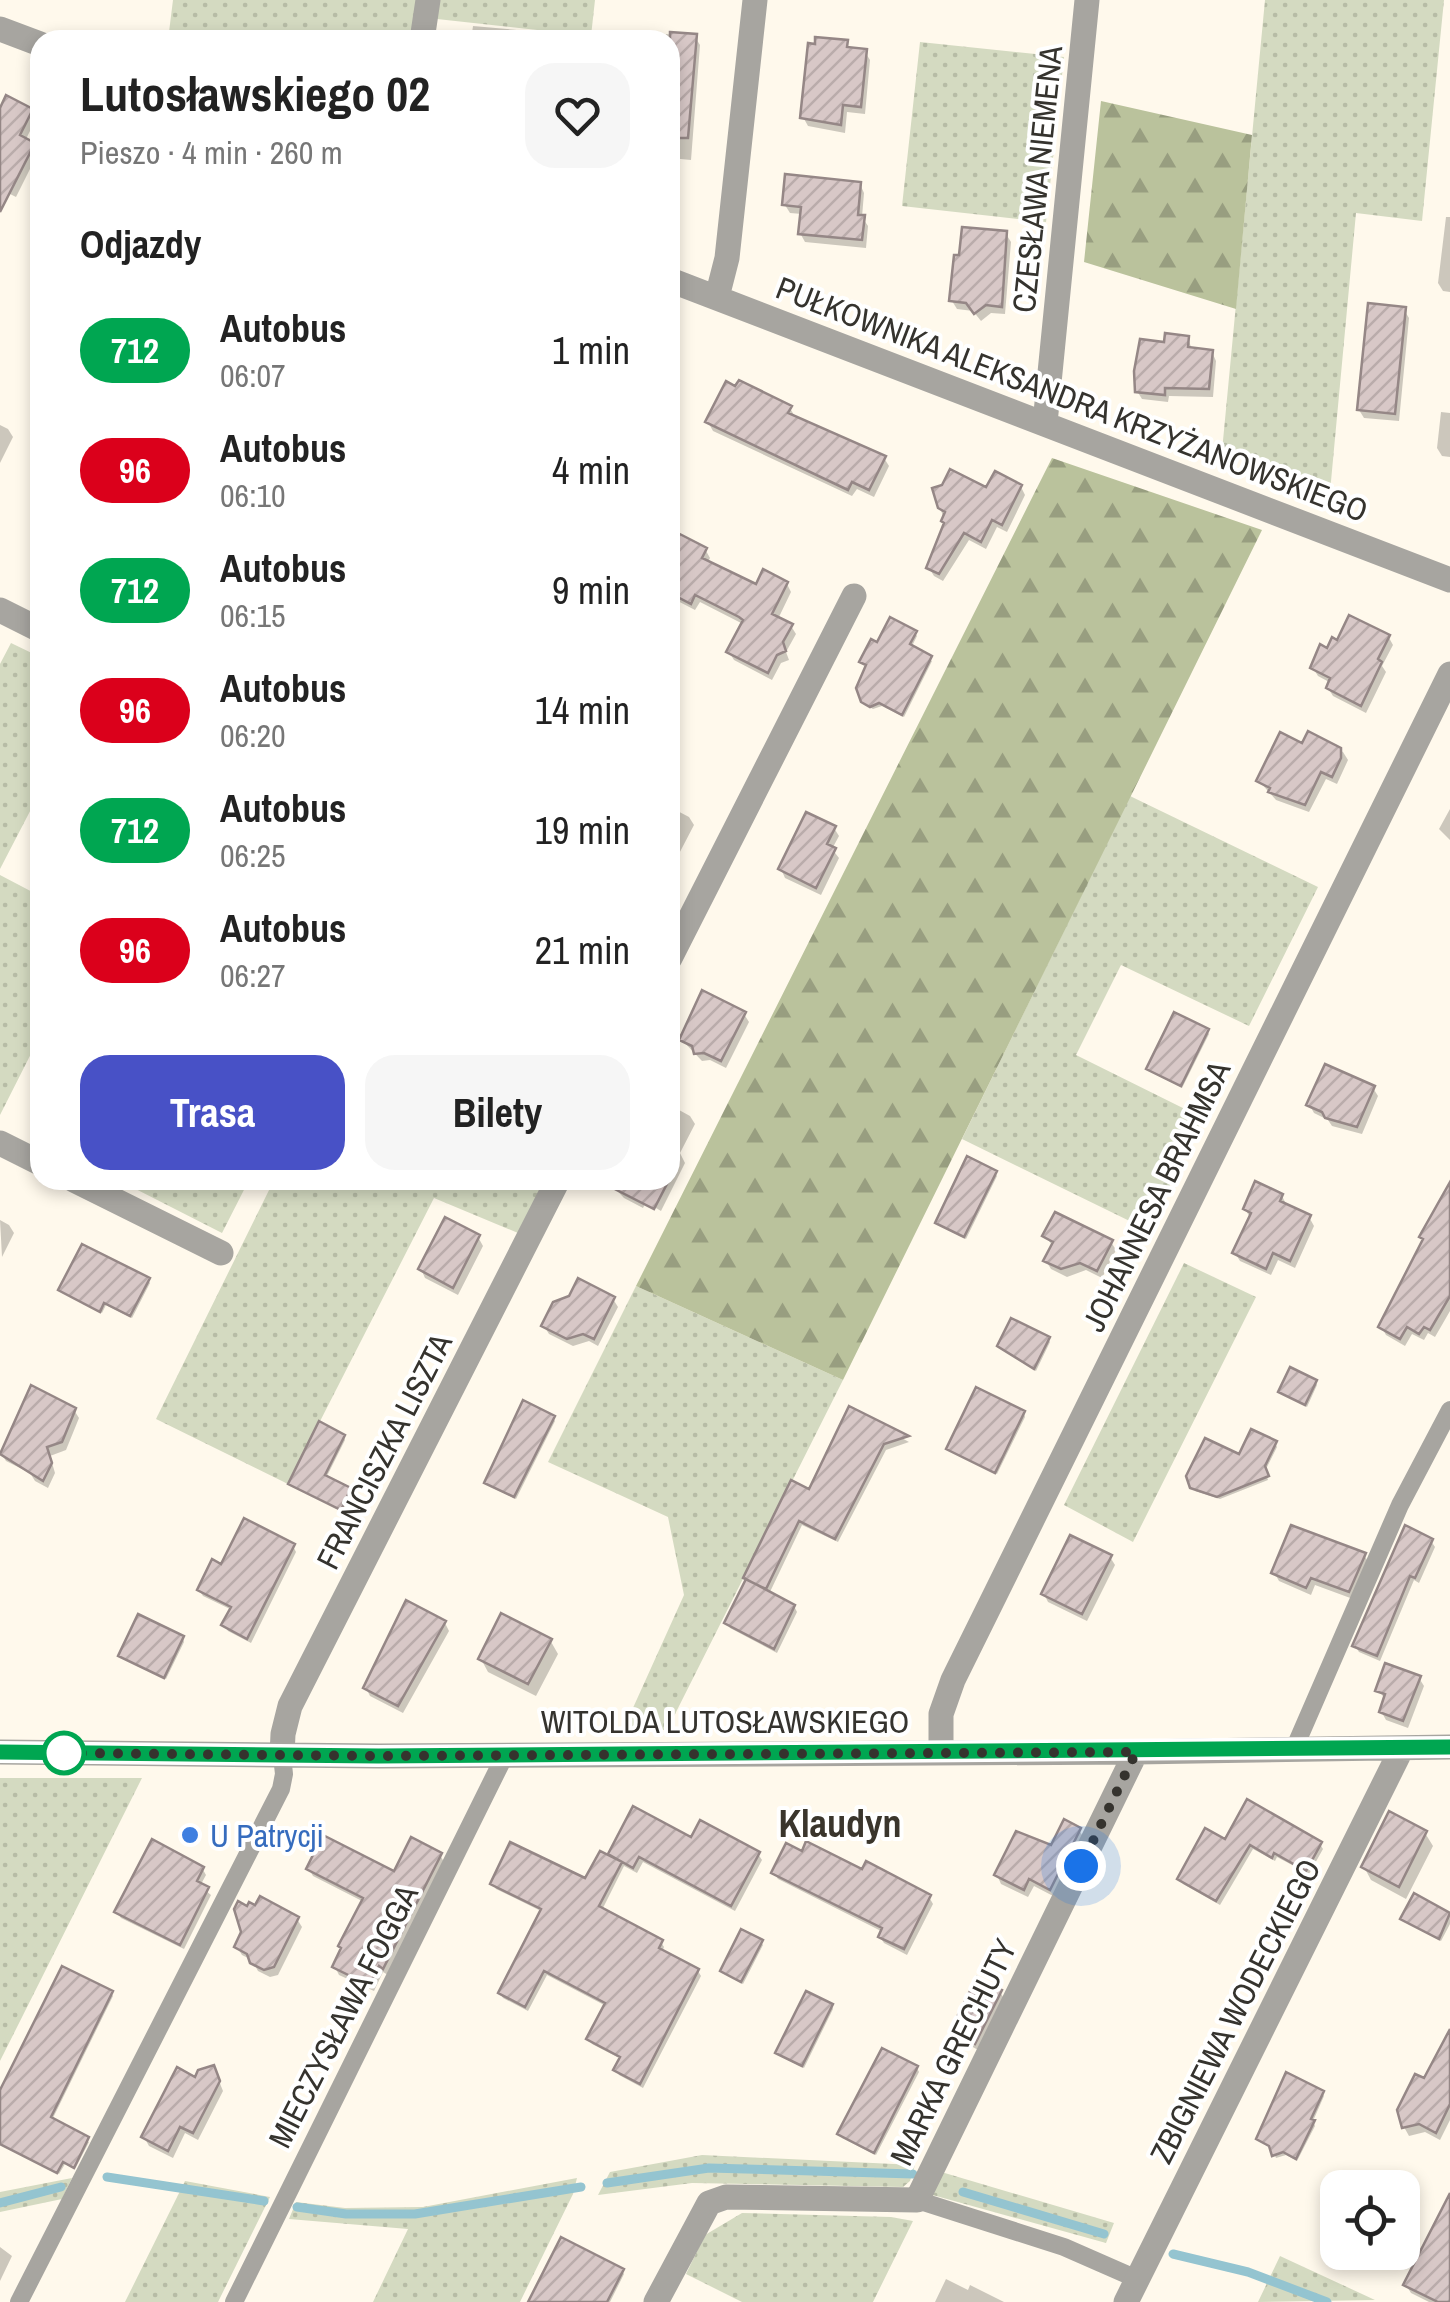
<!DOCTYPE html>
<html lang="pl">
<head>
<meta charset="utf-8">
<style>
	body { margin:0; font-family:"Archivo Narrow",sans-serif; background:#f6f6f6; color:#222; height:100vh; display:flex; flex-direction:column; font-size:38px; white-space:nowrap }
	* { box-sizing:border-box; margin:0 }
	p { font-size:32px; color:#767676 }
	.icon { flex:none; width:55px; height:55px; fill:none; stroke:currentColor; stroke-width:2; stroke-linecap:round; stroke-linejoin:round }
	.map { position:relative; flex:1; overflow:hidden }
	.panel { position:absolute; left:30px; top:30px; width:650px; height:1160px; display:flex; flex-direction:column; background:#fff; border-radius:30px; box-shadow:0 5px 15px #0003 }
	.panel>* { flex:none }
	.badge { padding:0 20px; border-radius:32px; font-size:35px; line-height:65px }
	.fabs { position:absolute; left:1320px; top:2170px; display:grid; gap:20px }
	.fabs a { display:grid; place-items:center; width:100px; height:100px; border-radius:20px; background:#fff; box-shadow:0 5px 15px #0003; font-size:50px }
	.you { position:absolute; width:50px; height:50px; margin:-25px; border:8px solid #fff; border-radius:50%; background:#1a73e8; box-shadow:0 0 0 15px #1a73e833 }
	.map>.badge { position:absolute; translate:-50% -50%; box-shadow:0 0 0 5px #fff }
	h2 { padding:0 50px; font-size:38px; line-height:90px }
	.round { display:grid; place-items:center; flex:none; width:105px; height:105px; border-radius:30px; background:#f6f6f6 }
	.overview { display:flex; align-items:center; justify-content:space-between; height:170px; padding:0 50px }
	h1 { font-size:48px; font-weight:700; line-height:75px }
	.primary-button { display:flex; gap:20px; margin-top:auto; padding:20px 50px }
	.primary-button a { flex:1; height:115px; border-radius:30px; background:#4851c6; color:#fff; font-size:40px; font-weight:700; line-height:115px; text-align:center }
	.primary-button a+a { background:#f6f6f6; color:#222 }
	ul { padding:0; list-style:none }
	li { display:flex; align-items:center; gap:30px; height:120px; padding:0 50px }
	li div { flex:1 }
	li b { display:block; font-size:38px }
	li em { font-style:normal }
	li .badge { min-width:110px; font-weight:700; text-align:center }
	.map>svg:first-child { display:block }
	.grass { fill:url(#grass-dots) }
	.forest { fill:url(#forest-firs) }
	.shadow { fill:#0003 }
	.lines { fill:none; stroke-linecap:round; stroke-linejoin:round }
	.stream { stroke:#94c4d0; stroke-width:9 }
	.building { fill:url(#building-hatch); stroke:#958786; stroke-width:2.5 }
	.lane { stroke:#a7a5a0; stroke-width:18 }
	.street { stroke:#a7a5a0; stroke-width:25 }
	.line-casing { stroke:#fff; stroke-width:22 }
	.line { stroke:#00a651; stroke-width:15 }
	.walk { stroke:#35332e; stroke-width:10; stroke-dasharray:0 18 }
	.stop-dot { fill:#fff; stroke:#00a651; stroke-width:5 }
	.shop-dot { fill:#3f7fe0; stroke:#fff; stroke-width:4 }
	.labels { text-anchor:middle; dominant-baseline:central; stroke-width:8; stroke-linejoin:round; paint-order:stroke }
	.street-label { font-size:32px; fill:#35332e; stroke:#fff }
	.shop-label { font-size:32px; fill:#366cbe; stroke:#fff; text-anchor:start }
	.quarter-label { font-size:38px; font-weight:bold; fill:#3a352c; stroke:#fff }
</style>
</head>
<body>
<div class="map">
<svg width="1450" height="2302" viewBox="0 0 1450 2302">
	<defs>
		<pattern id="grass-dots" width="8" height="8" patternUnits="userSpaceOnUse" patternTransform="scale(2.5)"><rect width="8" height="8" fill="#d4dac1"/><path d="M2 2h.1M6 6h.1" fill="none" stroke="#b7bca6" stroke-width="1.8" stroke-linecap="round"/></pattern>
		<pattern id="forest-firs" width="22" height="20" patternUnits="userSpaceOnUse" patternTransform="scale(2.5)"><rect width="22" height="20" fill="#bac29c"/><path d="M5 1l3.5 6h-7zM16 11l3.5 6h-7z" fill="#989e80"/></pattern>
		<pattern id="building-hatch" width="6" height="6" patternUnits="userSpaceOnUse" patternTransform="scale(2.5)"><rect width="6" height="6" fill="#d8c8c7"/><path d="M-1 1l2-2M0 6l6-6M5 7l2-2" fill="none" stroke="#baacab"/></pattern>
	</defs>
	<rect width="100%" height="100%" fill="#fff9ec"/>
	<path class="grass" d="M173 0H419L412 40H168Z
		M438 0H595L591 36 437 19Z
		M1265 0H1444L1422 221 1356 213 1330 492 1222 451Z
		M920 42 1064 57 1046 222 902 206Z
		M11 643 40 657V792L0 869V664Z
		M1130 796 1318 887 1249 1026 1121 965 1076 1055 1203 1118 1148 1230 962 1139Z
		M0 875 40 896V1036L0 1115Z
		M118 1180H249L222 1233Z
		M274 1180H545L518 1233 434 1198 288 1484 156 1419Z
		M1184 1263 1256 1297 1133 1542 1064 1505Z
		M636 1286 843 1380 667 1730H623L684 1595 668 1517 548 1462Z
		M0 1778H142L0 2061Z
		M702 2155 915 2165 910 2181 903 2187 692 2183 598 2195 610 2172Z
		M938 2171 1114 2223 1106 2243 929 2194Z
		M72 2178 62 2199 0 2212V2192Z
		M577 2178 573 2194 520 2302H373L408 2229 289 2219 296 2202 345 2208 423 2207Z
		M185 2181 270 2197 218 2302H125Z
		M742 2213 891 2217 913 2221 873 2302H742L686 2274 705 2235Z
		M1280 2256 1375 2300 1258 2302Z"/>
	<path class="forest" d="M1101 101 1252 135 1236 309 1084 262Z
		M1052 458 1262 530 843 1380 636 1286Z"/>
	<path class="shadow" d="M473 26 517 30 518 40H471Z
		M666 34 695 37 700 45 691 160 670 158V40H665Z
		M846 43 850 50 865 52 870 60 865 114 847 112 845 133 808 126 803 117Z
		M32 111 36 119 25 141 33 145 38 153 16 197 0 189V115Z
		M860 184 864 193 862 217 868 226 866 248 805 242 800 233 802 214 790 213 785 205Z
		M1446 217H1450V292L1443 291 1438 283Z
		M1006 234 1011 242 1005 314 991 313 981 321 973 311 957 309 952 301Z
		M1404 310 1409 318 1399 421 1364 418 1359 410Z
		M1188 338 1192 350 1212 352 1216 361 1213 397 1169 396 1168 402 1142 399 1137 391 1167 344Z
		M790 408 795 417 884 458 889 466 874 497 857 489 852 496 713 431 708 422Z
		M1441 412 1450 413V457L1442 456 1437 448Z
		M0 425 8 429 13 437 0 463Z
		M1021 487 1025 495 1007 532 997 527 986 549 969 540 943 581 934 576 929 568 946 526 940 507 987 491Z
		M670 532 705 549 710 558 707 564 757 588 787 584 791 592 778 619 791 626 796 634 786 652 789 660 781 663 772 680 734 660 729 652 743 624 700 602 695 610 670 597Z
		M915 633 917 636 911 648 932 661 904 717 882 706 873 709 866 705 863 700 868 667 862 662 878 646Z
		M1388 636 1393 645 1382 666 1386 672 1366 713 1333 696 1328 688 1331 683 1318 676 1313 668 1328 651Z
		M670 674 676 682 670 694Z
		M1309 735 1343 752 1348 760 1337 784 1326 779 1309 812 1276 800 1259 781 1303 747Z
		M670 807 689 817 694 825 670 871Z
		M1450 809V840L1439 829Z
		M834 828 839 836 832 849 839 858 821 895 785 878 781 869Z
		M744 1014 749 1022 726 1068 710 1060 702 1061 682 1040Z
		M1207 1031 1209 1034 1182 1088 1151 1072 1149 1069Z
		M1373 1088 1378 1096 1362 1134 1332 1126 1328 1120 1314 1113 1309 1104Z
		M670 1105 690 1116 695 1124 680 1153 685 1163 661 1211 646 1202 643 1208 624 1198 607 1180H670Z
		M995 1173 997 1176 966 1239 940 1226 938 1223Z
		M1282 1196 1286 1204 1309 1217 1314 1226 1295 1268 1278 1260 1271 1275 1240 1261 1235 1253 1251 1219 1245 1209Z
		M1450 1219V1311L1435 1337 1428 1333 1424 1340 1412 1334 1405 1346 1386 1335 1381 1326Z
		M0 1220 9 1225 14 1233 2 1257Z
		M1045 1236 1111 1242 1116 1250 1102 1278 1086 1270 1067 1277 1051 1269 1046 1261 1053 1246Z
		M478 1237 483 1246 458 1295 425 1278 421 1269Z
		M148 1280 150 1283 132 1318 106 1305 102 1313 61 1290Z
		M570 1298 613 1299 618 1307 598 1346 589 1341 573 1346 549 1334 544 1326Z
		M1048 1339 1050 1342 1036 1371 1002 1349Z
		M1315 1381 1317 1385 1307 1407 1281 1392Z
		M74 1410 79 1418 66 1450 50 1456 55 1473 48 1488 35 1481 30 1473 6 1461 1 1453Z
		M851 1410 909 1442 886 1450 838 1542 802 1525 769 1594 794 1606 797 1612 777 1653 730 1628 727 1623 810 1492Z
		M1024 1413 1025 1417 997 1474 949 1448Z
		M553 1418 555 1421 516 1499 489 1486 487 1482Z
		M344 1437 345 1440 326 1478 351 1493 342 1512 291 1483Z
		M1275 1443 1277 1447 1265 1471 1268 1480 1220 1499 1195 1491 1193 1487 1241 1458Z
		M1431 1541 1435 1547 1419 1583 1414 1580 1380 1661 1359 1652 1355 1646Z
		M293 1546 296 1552 251 1643 228 1631 224 1625 232 1610 203 1596 199 1590 222 1567Z
		M1364 1555 1369 1563 1353 1599 1315 1585 1311 1595 1279 1581 1274 1572Z
		M1110 1557 1115 1565 1087 1621 1048 1602 1044 1594Z
		M445 1623 449 1631 403 1713 370 1696 366 1688Z
		M183 1638 184 1642 166 1679 120 1655Z
		M550 1640 558 1654 536 1696 488 1672 481 1659Z
		M1419 1678 1424 1686 1408 1728 1386 1720 1381 1711 1386 1700 1378 1690Z
		M1079 1830 1084 1838 1055 1897 1034 1886 1028 1897 1001 1884 997 1875 1052 1849Z
		M1425 1833 1433 1846 1406 1899 1371 1880 1364 1867Z
		M692 1841 758 1854 762 1860 735 1911 643 1862 637 1873 624 1866 602 1910 661 1942 664 1947 662 1952 698 1971 701 1976 643 2088 619 2075 616 2070 621 2059 592 2044 589 2039 606 2006 547 1975 528 2011 503 1998 500 1993 543 1912 496 1889 492 1883 587 1882 614 1861 611 1854Z
		M1226 1842 1320 1844 1323 1849 1309 1874 1277 1857 1275 1861 1253 1849 1220 1905 1183 1884 1180 1879Z
		M440 1855 444 1862 388 1975 383 1972 374 1991 339 1975 335 1967 364 1902 313 1876 309 1869 395 1874Z
		M202 1868 206 1875 200 1886 211 1895 184 1949 121 1918 117 1912Z
		M863 1872 929 1897 933 1904 907 1955 884 1943 880 1937 883 1932 778 1879 774 1873Z
		M1415 1897 1450 1916V1924L1441 1941 1405 1922 1403 1919Z
		M297 1919 302 1927 278 1975 270 1977 258 1971 252 1960 242 1955 237 1947Z
		M761 1942 763 1945 743 1984 725 1974 723 1971Z
		M1000 1992 1005 2000 980 2051 958 2039 953 2031Z
		M111 1993 113 1996 52 2120 89 2142 75 2169 65 2164 59 2174 0 2145V2095Z
		M832 2006 833 2009 804 2068 780 2056 778 2053Z
		M1450 2065V2120L1440 2140 1425 2132 1409 2136 1404 2127 1426 2081Z
		M917 2068 919 2072 876 2155 842 2138 840 2134Z
		M217 2076 223 2091 198 2140 185 2133 173 2158 149 2146 144 2137 196 2080Z
		M1322 2093 1324 2096 1313 2121 1315 2126 1297 2161 1286 2155 1276 2158 1272 2148 1259 2139Z
		M1450 2213V2302H1429L1411 2293 1406 2285Z
		M0 2247 12 2256 0 2281Z
		M622 2271 624 2274 610 2302H531Z
		M946 2279 968 2290 970 2285 1004 2302H935Z"/>
	<g class="lines">
		<path class="stream" d="M107 2177 264 2201
			M607 2183 709 2168 913 2174
			M963 2192 1104 2234
			M0 2203 61 2187
			M297 2207 346 2214H415L581 2187
			M1173 2254 1248 2272 1327 2302"/>
	</g>
	<path class="building" d="M670 32 697 34 688 138H670Z
		M815 37 848 40 847 47 867 49 861 107 843 105 841 125 800 118 808 43 815 44Z
		M6 95 33 109 20 135 35 143 0 212V108Z
		M785 174 861 182 858 215H865L862 240 798 234 801 207 782 205Z
		M962 227 1007 231 1002 307 986 305 974 314 966 303 949 301 954 255H959Z
		M1368 303 1406 307 1395 414 1357 410Z
		M1165 333 1189 336 1188 347 1213 350 1209 389 1165 388V395L1135 392 1134 371 1140 339 1164 342Z
		M739 380 792 406 788 413 886 456 869 490 852 482 848 490 705 422 726 381 735 386Z
		M950 469 986 487 995 471 1022 485 1002 525 992 520 981 542 964 533 939 574 926 568 944 523 941 521 945 512 938 508 932 488 942 485Z
		M670 529 707 548 702 558 756 584 763 569 788 582 772 614 793 624 783 642 786 651 777 655 768 673 726 652 743 620 739 617 695 595 691 604 670 593Z
		M1349 615 1390 635 1378 659 1382 662 1361 706 1326 688 1330 678 1310 668 1320 644 1327 648 1332 637 1337 640Z
		M890 617 917 631 910 644 932 656 902 715 879 703 870 707 861 702 856 688 866 665 859 662 871 639 877 642Z
		M1308 731 1341 748V758L1332 777 1321 772 1305 805 1268 792 1270 788 1256 781 1280 732 1302 743Z
		M806 812 836 826 827 844 836 848 816 888 778 869Z
		M702 990 746 1012 721 1061 704 1053 694 1054 692 1046 679 1040Z
		M1174 1012 1209 1029 1181 1086 1146 1069Z
		M1325 1064 1375 1086 1357 1127 1325 1118 1322 1112 1306 1105Z
		M967 1156 997 1171 964 1237 935 1223Z
		M597 1180H669L654 1209Z
		M1255 1181 1283 1194 1280 1201 1311 1215 1290 1261 1273 1253 1266 1269 1232 1253 1251 1213 1243 1209Z
		M1450 1182V1296L1430 1330 1424 1327 1419 1334 1407 1327 1400 1339 1378 1327 1423 1239 1419 1237Z
		M1055 1212 1113 1240 1097 1271 1080 1263 1061 1269 1043 1261 1053 1242 1042 1236Z
		M445 1217 480 1235 453 1288 418 1269Z
		M82 1244 150 1278 130 1316 104 1303 100 1312 58 1290Z
		M578 1278 615 1297 594 1339 583 1334 567 1339 541 1326 553 1302 569 1296Z
		M1011 1318 1050 1337 1034 1369 997 1346Z
		M1290 1367 1317 1380 1305 1405 1278 1392Z
		M31 1385 76 1408 62 1442 47 1447 52 1463 43 1481 0 1454Z
		M976 1387 1025 1411 995 1473 946 1449Z
		M523 1400 555 1416 514 1497 484 1483Z
		M849 1406 909 1436 884 1444 835 1539 799 1521 766 1589 743 1578 791 1480 809 1489Z
		M319 1421 345 1435 325 1475 351 1488 341 1510 288 1484Z
		M1251 1429 1277 1441 1265 1466 1269 1476 1217 1497 1190 1488 1186 1476 1205 1438 1239 1454Z
		M244 1518 295 1544 247 1639 221 1625 231 1607 197 1590 212 1559 221 1564Z
		M1291 1525 1366 1553 1349 1592 1311 1578 1306 1588 1271 1573Z
		M1405 1525 1433 1539 1415 1578 1410 1576 1377 1656 1352 1646Z
		M1070 1535 1112 1555 1082 1614 1041 1594Z
		M746 1579 795 1605 774 1649 724 1623Z
		M406 1600 446 1621 398 1706 363 1688Z
		M501 1613 552 1639 528 1684 478 1659Z
		M138 1614 184 1636 164 1678 118 1656Z
		M1385 1663 1421 1676 1403 1721 1379 1712 1385 1694 1375 1691Z
		M1247 1799 1322 1842 1306 1871 1274 1853 1272 1858 1250 1845 1216 1901 1177 1879 1205 1828 1225 1839Z
		M633 1806 691 1837 700 1820 760 1852 731 1906 639 1857 633 1868 608 1854Z
		M1389 1811 1427 1831 1399 1887 1361 1867Z
		M1064 1819 1081 1828 1050 1890 1029 1879 1024 1890 994 1875 1016 1831 1051 1845Z
		M323 1835 394 1871 411 1837 442 1853 383 1969 379 1966 369 1985 332 1967 341 1948 338 1946 363 1898 306 1869Z
		M152 1839 204 1867 197 1881 209 1887 180 1945 114 1912Z
		M806 1841 862 1869 866 1861 931 1895 904 1949 878 1937 882 1928 771 1873 786 1843 802 1851Z
		M510 1842 585 1878 600 1851 622 1862 599 1906 663 1940 659 1948 699 1969 640 2084 613 2070 620 2057 586 2039 605 2003 544 1971 525 2007 498 1993 541 1909 490 1884Z
		M1414 1893 1450 1913 1439 1939 1400 1919Z
		M260 1896 299 1917 274 1967 264 1970 250 1963 247 1954 234 1947 241 1932 234 1909 238 1901 247 1906 249 1902 255 1905Z
		M741 1929 763 1940 741 1982 720 1971Z
		M62 1966 113 1991 51 2117 89 2137 74 2168 63 2162 57 2173 0 2144V2090Z
		M977 1977 1002 1990 975 2044 950 2031Z
		M806 1991 833 2004 802 2066 775 2053Z
		M1450 2029V2104L1436 2133 1419 2124 1402 2128 1397 2110 1415 2074 1424 2078Z
		M882 2048 918 2066 874 2153 837 2134Z
		M214 2065 220 2081 193 2133 180 2127 168 2151 141 2137 177 2067 195 2077 198 2070Z
		M1286 2072 1324 2091 1311 2119 1315 2120 1296 2159 1283 2152 1272 2156 1269 2146 1256 2139Z
		M1450 2193V2302H1438L1403 2285Z
		M561 2237 624 2269 607 2302H528Z"/>
	<g class="lines">
		<path class="lane" d="M1294 1749 1400 1505 1450 1410
			M917 2200 1064 2247 1137 2279
			M19 2302 281 1789 284 1774 282 1756
			M234 2302 505 1755"/>
		<path class="street" d="M0 29 40 44
			M422 40 428 0
			M670 280 1450 580
			M717 297 727 258 755 0
			M1045 423 1087 0
			M0 610 40 630
			M670 958 854 596
			M0 1143 40 1163
			M74 1180 221 1253
			M0 1752 379 1756 1136 1752 1450 1747
			M941 1752V1714L953 1680 1450 674
			M282 1756 283 1734 290 1706 558 1180
			M656 2302 709 2203 726 2197 917 2200 1136 1752
			M1126 2302 1402 1748"/>
	</g>
	<g class="lines">
		<defs>
			<path id="line" d="M0 1752 378 1756 1450 1747"/>
		</defs>
		<use href="#line" class="line-casing"/>
		<use href="#line" class="line"/>
		<path class="walk" d="M64 1753 378 1756 1136 1752 1081 1866"/>
	</g>
	<circle class="stop-dot" cx="64" cy="1753" r="20"/>
	<circle class="shop-dot" cx="190" cy="1835" r="10"/>
	<g class="labels">
		<g class="street-label">
			<text transform="translate(1037 179) rotate(-84)">CZESŁAWA NIEMENA</text>
			<text transform="translate(1072 399) rotate(21)">PUŁKOWNIKA ALEKSANDRA KRZYŻANOWSKIEGO</text>
			<text transform="translate(1156 1196) rotate(-64)">JOHANNESA BRAHMSA</text>
			<text transform="translate(384 1451) rotate(-63)">FRANCISZKA LISZTA</text>
			<text x="725" y="1721">WITOLDA LUTOSŁAWSKIEGO</text>
			<text transform="translate(1235 2011) rotate(-63)">ZBIGNIEWA WODECKIEGO</text>
			<text transform="translate(343 2016) rotate(-63)">MIECZYSŁAWA FOGGA</text>
			<text transform="translate(953 2052) rotate(-64)">MARKA GRECHUTY</text>
		</g>
		<g class="shop-label">
			<text x="210" y="1835">U Patrycji</text>
		</g>
		<g class="quarter-label">
			<text x="840" y="1823">Klaudyn</text>
		</g>
	</g>
</svg>
<div class="fabs">
<a><svg class="icon" aria-label="locate" viewBox="0 0 24 24"><circle cx="12" cy="12" r="6"/><path d="M12 2v4M12 18v4M2 12h4M18 12h4"/></svg></a>
</div>
<div class="you" style="left:1081px;top:1866px"></div>
<section class="panel">
<div class="overview"><div><h1>Lutosławskiego 02</h1><p>Pieszo · 4 min · 260 m</p></div><a class="round"><svg class="icon" aria-label="heart" viewBox="0 0 24 24"><path d="M12 20l-8-8c-3-5 5-10 8-4 3-6 11-1 8 4z"/></svg></a></div>
<h2>Odjazdy</h2>
<ul>
<li><span class="badge" style="background:#00a651;color:#fff">712</span><div><b>Autobus</b><p>06:07</p></div><em>1 min</em></li>
<li><span class="badge" style="background:#db001b;color:#fff">96</span><div><b>Autobus</b><p>06:10</p></div><em>4 min</em></li>
<li><span class="badge" style="background:#00a651;color:#fff">712</span><div><b>Autobus</b><p>06:15</p></div><em>9 min</em></li>
<li><span class="badge" style="background:#db001b;color:#fff">96</span><div><b>Autobus</b><p>06:20</p></div><em>14 min</em></li>
<li><span class="badge" style="background:#00a651;color:#fff">712</span><div><b>Autobus</b><p>06:25</p></div><em>19 min</em></li>
<li><span class="badge" style="background:#db001b;color:#fff">96</span><div><b>Autobus</b><p>06:27</p></div><em>21 min</em></li>
</ul>
<div class="primary-button"><a>Trasa</a><a>Bilety</a></div>
</section>
</div>
</body>
</html>
